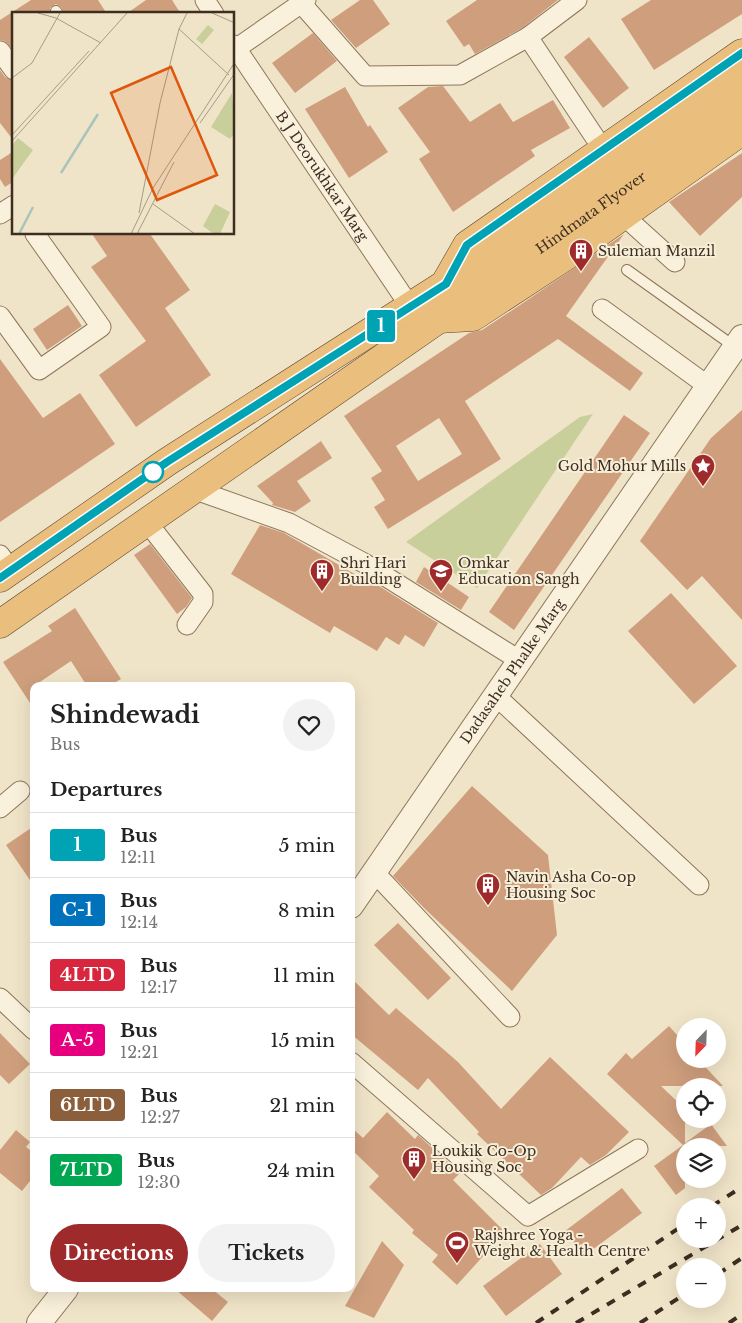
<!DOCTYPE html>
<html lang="en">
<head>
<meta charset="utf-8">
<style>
	body { margin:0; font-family:"Libre Baskerville",serif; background:#f2f2f2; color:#222; height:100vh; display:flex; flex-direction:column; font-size:19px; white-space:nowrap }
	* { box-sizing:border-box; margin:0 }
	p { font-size:16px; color:#767676 }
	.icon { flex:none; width:28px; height:28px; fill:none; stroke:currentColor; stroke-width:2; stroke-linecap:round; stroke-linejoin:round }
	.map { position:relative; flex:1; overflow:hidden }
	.side { position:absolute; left:30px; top:682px; width:325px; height:610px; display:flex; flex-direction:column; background:#fff; border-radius:10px; box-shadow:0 5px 20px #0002 }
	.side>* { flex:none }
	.badge { padding:0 10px; border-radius:4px; font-size:18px; line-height:32px }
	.needle { width:32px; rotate:203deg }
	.tools { position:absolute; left:676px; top:1018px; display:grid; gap:10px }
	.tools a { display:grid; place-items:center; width:50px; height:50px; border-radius:50%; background:#fff; box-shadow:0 5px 20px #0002; font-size:25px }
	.map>.badge { position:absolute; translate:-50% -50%; box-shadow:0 0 0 2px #fff }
	h2 { padding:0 20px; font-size:19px; line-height:45px }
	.round { display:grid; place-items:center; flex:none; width:52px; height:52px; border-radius:26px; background:#f2f2f2 }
	.overview { display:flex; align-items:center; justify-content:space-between; height:85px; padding:0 20px }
	h1 { font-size:24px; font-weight:700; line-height:38px }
	.button { display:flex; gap:10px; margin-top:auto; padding:10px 20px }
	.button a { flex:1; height:58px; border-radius:30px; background:#9e2a2b; color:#fff; font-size:20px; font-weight:700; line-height:58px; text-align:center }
	.button a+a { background:#f2f2f2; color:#222 }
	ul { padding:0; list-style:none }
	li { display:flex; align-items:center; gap:15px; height:65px; padding:0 20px; border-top:1px solid #e0e0e0 }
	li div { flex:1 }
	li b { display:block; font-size:19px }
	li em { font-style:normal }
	li .badge { min-width:55px; font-weight:700; text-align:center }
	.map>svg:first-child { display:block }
	.green { fill:#c9cf9b }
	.building { fill:#cf9f7d; fill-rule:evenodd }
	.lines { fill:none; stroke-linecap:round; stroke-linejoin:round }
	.service-casing { stroke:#8d765c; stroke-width:12 }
	.minor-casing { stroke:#8d765c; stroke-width:21 }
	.tertiary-casing { stroke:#8d765c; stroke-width:26 }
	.trunk-casing { stroke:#5b4430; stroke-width:29 }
	.service { stroke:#faf1dc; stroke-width:10 }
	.minor { stroke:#faf1dc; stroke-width:19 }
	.tertiary { stroke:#faf1dc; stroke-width:24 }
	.trunk { stroke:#eabe7c; stroke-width:28 }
	.rail { stroke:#3d2e20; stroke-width:4; stroke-dasharray:9 9; stroke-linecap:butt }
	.line-casing { stroke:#fff; stroke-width:11 }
	.line { stroke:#00a3b4; stroke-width:8 }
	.stop-dot { fill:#fff; stroke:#00a3b4; stroke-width:2.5 }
	.labels { text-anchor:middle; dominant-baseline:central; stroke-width:4; stroke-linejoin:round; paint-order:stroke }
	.street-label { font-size:14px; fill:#3d2e20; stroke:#f7eed8 }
	.poi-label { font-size:14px; fill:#3d2e20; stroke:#f7eed8; text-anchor:start }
	.inset-river { fill:none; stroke:#a9c4bc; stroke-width:2.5 }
	.inset-road { fill:none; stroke:#a89b85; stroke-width:1 }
	.view { fill:#df570d; fill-opacity:0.15; stroke:#df570d; stroke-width:2.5 }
	.inset-edge { fill:none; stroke:#3d2e20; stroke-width:2.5 }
</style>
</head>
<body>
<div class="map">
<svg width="742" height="1323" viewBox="0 0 742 1323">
	<rect width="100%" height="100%" fill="#f0e4c8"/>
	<path class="green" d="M593 414 477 588 406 542 580 417Z"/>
	<path class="building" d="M31 0H98L107 14H65L61 7 56 4 50 8V14H14V51L5 41 0 40V20Z
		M146 0H172L181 14H126Z
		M360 0H373L390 24 356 48 331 20Z
		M477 0H558L522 28 475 54 469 44 464 47 446 21Z
		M651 0H742V14L654 70 621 19Z
		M313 33 337 61 295 93 272 63Z
		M589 37 629 88 603 108 564 57Z
		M0 70 5 77 14 81V141L0 123Z
		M443 86 470 122 500 103 513 122 553 100 570 128 531 150 535 156 453 212 419 159 430 152 398 108 428 87Z
		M345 87 368 127 370 125 388 152 349 178 305 109Z
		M14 151V181L5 187 0 179V160Z
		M742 153V197L700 236 669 202Z
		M92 234H150L190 290 165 308 211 375 136 427 99 375 146 341 91 267 107 256Z
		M624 234 566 316 643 373 630 391 558 339 465 401 501 459 388 529 374 507 385 500 371 478 382 471 344 416 469 333 482 330 520 305ZM439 418 462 454 418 481 396 446Z
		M68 305 82 326 47 350 33 329Z
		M0 359 43 418 80 393 115 444 0 522Z
		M742 410V620L702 576 687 590 640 541 711 438Z
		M624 415 650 433 514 630 489 612Z
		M321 441 332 458 297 481 311 501 295 512 272 505 273 503 257 486Z
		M260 525 284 533 370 583 371 581 438 623 424 647 405 635 399 645 386 637 377 651 334 626 330 633 231 574Z
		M150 544 192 598 186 607 177 614 134 555Z
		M424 567 469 597 461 610 416 582Z
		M671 593 737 666 694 704 628 631Z
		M75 608 121 679 109 686H87L71 661 34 686V709L3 662 52 631 48 626Z
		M472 786 548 855 557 935 512 991 424 908 393 876Z
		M34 826V886L6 845Z
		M398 923 451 978 428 1000 374 945Z
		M351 978 389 1015 396 1008 458 1062 501 1109 550 1057 629 1132 606 1155 590 1165 581 1157 552 1188 541 1195 477 1134 479 1132 428 1078 418 1090 351 1034Z
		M669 1026 685 1044V1059H698L723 1086H661L685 1109V1143L711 1124 727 1146H685V1188L676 1195 654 1166 683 1145 607 1074 626 1053 632 1059Z
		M0 1033 30 1064 9 1084 0 1075Z
		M387 1112 415 1139 418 1135 460 1173 453 1180 505 1232 457 1285 432 1262 438 1255 412 1233 414 1230 369 1187 379 1176 351 1149V1127L363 1138Z
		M16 1130 30 1142 26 1147 34 1153V1176L22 1191 0 1173V1150Z
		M622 1188 642 1213 584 1256 565 1231Z
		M382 1241 404 1265 374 1318 345 1306Z
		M540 1244 562 1274 506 1316 483 1286Z
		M175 1289H212L228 1302 212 1321Z"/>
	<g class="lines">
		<defs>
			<path id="service" d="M56 11 58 14
				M627 270 735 347"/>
			<g id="minor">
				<path d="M205 0 214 14"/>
				<path d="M301 3 365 76 460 75 528 37 577 0"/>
				<path d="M528 37 604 151"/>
				<path id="s1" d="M234 45 411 308"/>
				<path d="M234 50 306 0"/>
				<path d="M0 51 14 70"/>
				<path d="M0 214 14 205"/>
				<path d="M623 215 675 262"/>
				<path d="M602 309 708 386"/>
				<path d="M0 316 39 370 101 327 35 234"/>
				<path d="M193 489 289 523 364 563 519 660"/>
				<path d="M147 522 203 594V602L187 625"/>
				<path d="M0 555 11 570"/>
				<path d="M495 695 699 885"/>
				<path d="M0 808 20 791"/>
				<path d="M375 873 510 1017"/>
				<path d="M0 998 34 1030"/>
				<path d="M351 1062 528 1216 638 1149"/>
			</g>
			<g id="tertiary">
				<path id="s2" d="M351 906 742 337"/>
				<path d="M39 1323 66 1289"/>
			</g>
			<g id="trunk">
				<path d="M447 280 467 245 742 53"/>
				<path d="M438 319 473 317 566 256 742 131"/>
				<path d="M0 578 167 462 473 266 742 77"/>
				<path id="s3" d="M0 624 554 239 742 105"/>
			</g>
		</defs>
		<use href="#service" class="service-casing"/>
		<use href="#minor" class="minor-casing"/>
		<use href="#tertiary" class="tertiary-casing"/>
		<use href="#trunk" class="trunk-casing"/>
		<use href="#service" class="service"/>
		<use href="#minor" class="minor"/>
		<use href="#tertiary" class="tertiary"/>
		<use href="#trunk" class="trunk"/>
		<path class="rail" d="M712 1206 742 1187
			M718 1274 742 1258
			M536 1323 685 1224
			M576 1323 742 1225
			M640 1323 685 1294
			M729 1323 742 1314"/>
	</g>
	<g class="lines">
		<defs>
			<path id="line" d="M0 578 167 462 446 284 467 245 742 53"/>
		</defs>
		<use href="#line" class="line-casing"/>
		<use href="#line" class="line"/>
	</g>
	<defs>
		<symbol id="building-pin" viewBox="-11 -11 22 30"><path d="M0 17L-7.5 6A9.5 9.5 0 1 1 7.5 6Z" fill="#9e2a2b" stroke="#f7eed8"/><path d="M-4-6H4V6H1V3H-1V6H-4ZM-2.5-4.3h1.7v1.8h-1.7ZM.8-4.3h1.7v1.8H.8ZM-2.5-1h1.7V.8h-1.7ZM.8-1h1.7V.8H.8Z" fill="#fff"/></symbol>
		<symbol id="sight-pin" viewBox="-11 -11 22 30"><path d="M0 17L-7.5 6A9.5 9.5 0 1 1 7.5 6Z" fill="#9e2a2b" stroke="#f7eed8"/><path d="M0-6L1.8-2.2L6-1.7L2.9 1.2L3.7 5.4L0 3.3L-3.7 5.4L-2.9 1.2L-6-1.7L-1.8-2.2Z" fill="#fff"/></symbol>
		<symbol id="school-pin" viewBox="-11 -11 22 30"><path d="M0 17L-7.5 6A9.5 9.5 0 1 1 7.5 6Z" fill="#9e2a2b" stroke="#f7eed8"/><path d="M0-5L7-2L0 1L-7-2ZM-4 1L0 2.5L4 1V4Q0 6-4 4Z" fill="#fff"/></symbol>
		<symbol id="stadium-pin" viewBox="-11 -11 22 30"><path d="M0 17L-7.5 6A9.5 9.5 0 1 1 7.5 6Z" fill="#9e2a2b" stroke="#f7eed8"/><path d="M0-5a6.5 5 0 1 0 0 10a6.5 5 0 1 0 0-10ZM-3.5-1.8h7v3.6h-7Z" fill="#fff"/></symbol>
	</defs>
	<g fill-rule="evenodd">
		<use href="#building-pin" x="567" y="237" width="28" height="38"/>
		<use href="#sight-pin" x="689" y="452" width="28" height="38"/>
		<use href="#building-pin" x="308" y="557" width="28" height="38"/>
		<use href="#school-pin" x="427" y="557" width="28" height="38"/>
		<use href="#building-pin" x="474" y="871" width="28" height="38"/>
		<use href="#building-pin" x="400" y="1145" width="28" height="38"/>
		<use href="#stadium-pin" x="443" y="1229" width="28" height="38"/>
	</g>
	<circle class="stop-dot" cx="153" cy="472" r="10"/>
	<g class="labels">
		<g class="street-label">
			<text stroke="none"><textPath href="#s1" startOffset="158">B J Deorukhkar Marg</textPath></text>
			<text stroke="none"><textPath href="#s3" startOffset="720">Hindmata Flyover</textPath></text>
			<text stroke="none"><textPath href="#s2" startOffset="285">Dadasaheb Phalke Marg</textPath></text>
		</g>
		<g class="poi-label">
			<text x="598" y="251">Suleman Manzil</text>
			<text x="686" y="466" text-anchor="end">Gold Mohur Mills</text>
			<text x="340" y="563">Shri Hari<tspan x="340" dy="16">Building</tspan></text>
			<text x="458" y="563">Omkar<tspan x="458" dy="16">Education Sangh</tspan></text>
			<text x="506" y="877">Navin Asha Co-op<tspan x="506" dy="16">Housing Soc</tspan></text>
			<text x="432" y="1151">Loukik Co-Op<tspan x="432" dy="16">Housing Soc</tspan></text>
			<text x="474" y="1235">Rajshree Yoga -<tspan x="474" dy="16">Weight &amp; Health Centre</tspan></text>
		</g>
	</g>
	<g transform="translate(12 12)">
		<rect width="222" height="222" fill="#f0e4c8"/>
		<path d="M196 13 202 18 190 32 184 27ZM220 81 223 121 218 127 199 115ZM6 126 21 138 0 167V133ZM203 192 218 200 208 222H202L191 214Z" fill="#c9cf9b"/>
		<path class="inset-river" d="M49 161 86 102M7 222 21 195"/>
		<path class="inset-road" d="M26 1 44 6M200 1 223 11M44 6 89 31M167 17 217 63M0 66 20 51 48 1M188 111 223 61M0 123 77 39M0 129 115 1M141 192 183 222M127 201 148 91 167 17 175 1M119 222 141 176 223 50M125 222 162 150"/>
		<path class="view" d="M159 55 205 163 145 188 99 81Z"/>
		<rect width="222" height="222" class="inset-edge"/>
	</g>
</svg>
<div class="tools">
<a><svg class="needle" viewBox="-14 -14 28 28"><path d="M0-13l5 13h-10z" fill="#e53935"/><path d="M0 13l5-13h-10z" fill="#767676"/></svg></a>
<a><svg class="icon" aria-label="locate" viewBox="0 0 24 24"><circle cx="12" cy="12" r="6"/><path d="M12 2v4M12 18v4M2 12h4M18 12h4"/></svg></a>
<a><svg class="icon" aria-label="layers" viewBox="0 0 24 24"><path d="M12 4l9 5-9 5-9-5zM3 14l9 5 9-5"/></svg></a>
<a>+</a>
<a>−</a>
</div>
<b class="badge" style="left:381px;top:326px;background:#00a3b4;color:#fff">1</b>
<section class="side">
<div class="overview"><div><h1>Shindewadi</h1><p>Bus</p></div><a class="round"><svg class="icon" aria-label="heart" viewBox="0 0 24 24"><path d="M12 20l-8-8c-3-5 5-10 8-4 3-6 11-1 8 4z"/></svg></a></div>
<h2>Departures</h2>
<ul>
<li><span class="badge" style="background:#00a3b4;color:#fff">1</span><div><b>Bus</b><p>12:11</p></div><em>5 min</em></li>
<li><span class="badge" style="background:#0072bc;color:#fff">C-1</span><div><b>Bus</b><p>12:14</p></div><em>8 min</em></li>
<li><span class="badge" style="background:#d7263d;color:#fff">4LTD</span><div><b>Bus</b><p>12:17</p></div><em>11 min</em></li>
<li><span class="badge" style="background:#e6007e;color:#fff">A-5</span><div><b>Bus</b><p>12:21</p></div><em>15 min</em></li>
<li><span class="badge" style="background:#8b5e3c;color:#fff">6LTD</span><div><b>Bus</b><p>12:27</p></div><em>21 min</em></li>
<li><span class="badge" style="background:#00a651;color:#fff">7LTD</span><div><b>Bus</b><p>12:30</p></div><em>24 min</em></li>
</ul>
<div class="button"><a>Directions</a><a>Tickets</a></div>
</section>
</div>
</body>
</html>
